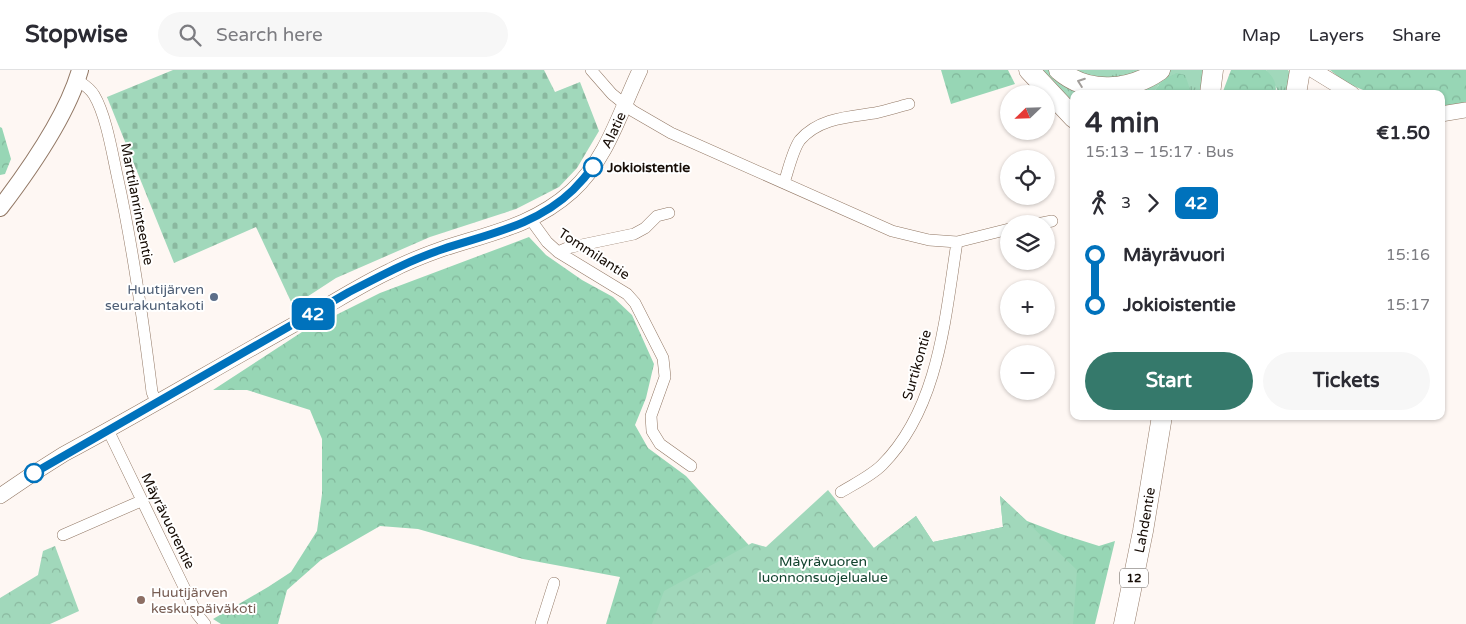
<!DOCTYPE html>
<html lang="en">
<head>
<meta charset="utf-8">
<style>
	body { margin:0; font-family:"Varela Round",sans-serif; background:#f7f7f7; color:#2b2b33; height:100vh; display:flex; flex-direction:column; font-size:19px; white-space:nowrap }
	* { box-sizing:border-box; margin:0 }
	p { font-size:16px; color:#7c7c81 }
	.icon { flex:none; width:28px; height:28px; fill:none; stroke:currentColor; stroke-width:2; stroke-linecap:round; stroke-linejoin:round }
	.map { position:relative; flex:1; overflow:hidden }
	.details { position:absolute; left:1070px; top:20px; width:375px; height:330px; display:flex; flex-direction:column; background:#fff; border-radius:10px; box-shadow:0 1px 4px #0004 }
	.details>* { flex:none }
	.badge { padding:0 10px; border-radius:8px; font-size:18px; line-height:32px }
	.needle { width:32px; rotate:247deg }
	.fabs { position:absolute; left:1000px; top:15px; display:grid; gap:10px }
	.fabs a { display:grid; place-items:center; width:55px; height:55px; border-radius:50%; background:#fff; box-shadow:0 1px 4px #0004; font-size:25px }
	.map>.badge { position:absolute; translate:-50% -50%; box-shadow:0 0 0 2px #fff }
	.legs { display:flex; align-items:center; gap:8px; height:55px; padding:0 15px; font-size:16px }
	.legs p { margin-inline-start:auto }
	.overview { display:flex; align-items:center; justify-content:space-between; height:85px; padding:0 15px }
	h1 { font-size:28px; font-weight:700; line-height:38px }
	.button { display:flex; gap:10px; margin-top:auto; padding:10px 15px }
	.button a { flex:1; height:58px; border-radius:30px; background:#35796b; color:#fff; font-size:20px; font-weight:700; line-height:58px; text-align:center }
	.button a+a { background:#f7f7f7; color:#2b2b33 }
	ul { padding:0 15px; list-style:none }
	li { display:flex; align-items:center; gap:18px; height:50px; font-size:19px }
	li i { display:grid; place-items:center; width:8px; height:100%; margin:0 6px; background:currentColor }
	li i::after { content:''; width:12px; height:12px; margin:-6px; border:4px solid; border-radius:50%; background:#fff }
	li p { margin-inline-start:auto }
	li:first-child i { background:linear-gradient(#0000 50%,currentColor 0) }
	li:last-child i { background:linear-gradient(currentColor 50%,#0000 0) }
	header { display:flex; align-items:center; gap:30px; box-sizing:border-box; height:70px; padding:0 25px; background:#fff; border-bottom:1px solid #e1e1e2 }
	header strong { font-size:24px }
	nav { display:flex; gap:28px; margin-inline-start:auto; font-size:18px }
	.search { width:350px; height:45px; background:#f7f7f7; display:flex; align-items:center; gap:12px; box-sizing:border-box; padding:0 18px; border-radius:28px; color:#7c7c81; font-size:19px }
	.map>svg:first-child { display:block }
	.grass { fill:url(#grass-tufts) }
	.forest { fill:url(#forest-crowns) }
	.cemetery { fill:url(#cemetery-stones) }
	.park { fill:url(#park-crowns) }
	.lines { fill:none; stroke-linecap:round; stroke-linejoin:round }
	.minor-casing { stroke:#927865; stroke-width:12 }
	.tertiary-casing { stroke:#927865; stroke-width:16 }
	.secondary-casing { stroke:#927865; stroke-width:18 }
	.trunk-casing { stroke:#927865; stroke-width:21 }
	.minor { stroke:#fff; stroke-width:11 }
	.tertiary { stroke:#fff; stroke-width:15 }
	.secondary { stroke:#fff; stroke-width:16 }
	.trunk { stroke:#fff; stroke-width:20 }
	.oneway { stroke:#a29e9b }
	.line-1-casing { stroke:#fff; stroke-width:11 }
	.line-1 { stroke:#0072bc; stroke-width:8 }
	.stop-1-dot { fill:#fff; stroke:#0072bc; stroke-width:2.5 }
	.service-dot { fill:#5c6f8a; stroke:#fff; stroke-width:2 }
	.education-dot { fill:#8d6e63; stroke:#fff; stroke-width:2 }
	.labels { text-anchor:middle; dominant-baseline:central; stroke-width:4; stroke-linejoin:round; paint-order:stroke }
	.shield { fill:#fff; stroke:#5d5651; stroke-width:1 }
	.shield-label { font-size:12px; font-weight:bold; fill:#170d06 }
	.street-label { font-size:14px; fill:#170d06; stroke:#fff }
	.stop-label { font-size:14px; font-weight:bold; fill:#170d06; stroke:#fff; text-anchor:start }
	.service-label { font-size:14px; fill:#4e5e75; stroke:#fff; text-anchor:end }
	.park-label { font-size:14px; fill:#11432e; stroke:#fff }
	.education-label { font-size:14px; fill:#785e54; stroke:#fff; text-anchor:start }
</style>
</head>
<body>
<header>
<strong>Stopwise</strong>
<div class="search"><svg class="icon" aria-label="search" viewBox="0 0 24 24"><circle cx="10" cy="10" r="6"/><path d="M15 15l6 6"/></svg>Search here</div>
<nav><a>Map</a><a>Layers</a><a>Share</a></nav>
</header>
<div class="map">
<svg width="1466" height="554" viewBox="0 0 1466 554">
	<defs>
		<pattern id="grass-tufts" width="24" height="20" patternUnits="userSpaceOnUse" patternTransform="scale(1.25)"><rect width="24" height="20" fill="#a1d8bb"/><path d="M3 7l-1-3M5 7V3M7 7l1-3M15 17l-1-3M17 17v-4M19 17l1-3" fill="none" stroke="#8ab89f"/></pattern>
		<pattern id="forest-crowns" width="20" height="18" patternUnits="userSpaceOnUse" patternTransform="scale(1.25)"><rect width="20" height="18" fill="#97d6b5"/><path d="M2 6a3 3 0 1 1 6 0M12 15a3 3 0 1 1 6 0" fill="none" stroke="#81b69a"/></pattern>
		<pattern id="cemetery-stones" width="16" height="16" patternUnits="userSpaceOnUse" patternTransform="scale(1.25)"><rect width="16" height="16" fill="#a1d8bb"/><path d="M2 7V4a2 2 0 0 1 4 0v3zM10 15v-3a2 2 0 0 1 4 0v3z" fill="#8ab89f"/></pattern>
		<pattern id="park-crowns" width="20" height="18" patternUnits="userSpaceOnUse" patternTransform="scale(1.25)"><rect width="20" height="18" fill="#a1d8bb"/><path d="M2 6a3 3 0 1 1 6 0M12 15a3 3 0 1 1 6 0" fill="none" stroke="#8ab89f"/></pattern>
	</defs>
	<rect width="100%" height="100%" fill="#fef7f3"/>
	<path class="grass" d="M1035 0H1052L1072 14 1167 0H1204L1201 24H1190V19L1159 15 1152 24H1074V41Z
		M1068 0H1151L1111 11Z
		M1266 0H1288L1290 3 1288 24H1275L1277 19Z"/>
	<path class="forest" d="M941 0H1008L1015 14 951 34Z
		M1231 0H1266C1273 6 1278 15 1275 24H1222Z
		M1330 0H1466V33L1441 37V24H1373L1346 13Z
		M1177 3 1185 5 1190 19V24H1152C1159 14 1166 7 1177 3Z
		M0 57 2 58 11 89 5 104 0 105Z
		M529 167 546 185 582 210 613 227 632 245 654 294 646 328 635 355 648 378 686 406 756 483 874 478 916 446 933 472 1003 457 1000 426 1027 451 1061 464 1099 476 1115 471 1095 554H606L620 507 523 489 418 459 380 456 321 490 287 520 278 554H221L213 549 268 517 291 502 317 461 322 424V369L310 340 247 320H213L302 262 380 223Z"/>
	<path class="cemetery" d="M173 0H544L555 22 580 12 599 61 577 98 559 117 516 139 430 167 336 208 293 236 256 157 174 193 107 27Z"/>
	<path class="park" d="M828 420 874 478 916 446 933 472 1003 457 1000 426 1077 500 1073 554H652L664 521 752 473 766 477Z
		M55 476 79 541 50 554H0V528L38 505 43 481Z"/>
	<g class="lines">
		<defs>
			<path id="minor" d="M591 0 612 24 633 41 671 63 892 161 929 170 957 172 1009 159
				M77 10C83 14 90 18 94 25 106 45 112 82 117 105 133 177 143 249 152 322L156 332
				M784 113C788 101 793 79 800 70 819 48 848 47 875 43 886 41 897 37 909 34
				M531 150 547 172 558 182 627 224 635 233 663 288 665 307 651 346 652 361 660 374 691 396
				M1037 154 1052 151
				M558 182 567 178 634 164 645 158 657 146 669 143
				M108 360 197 544 205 554
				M841 422C854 414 871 406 882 395 939 338 945 248 957 172
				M63 465 141 431
				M541 554 554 513"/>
			<g id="tertiary">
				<path d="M1313 0 1352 24"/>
				<path d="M1441 44 1466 40"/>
				<path id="s1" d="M0 426 34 403 64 384C145 341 224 293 304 249 333 233 360 215 390 201 407 192 425 185 442 179 490 163 533 156 572 121 607 89 620 42 640 0"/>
			</g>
			<path id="secondary" d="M0 138C29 100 67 46 80 0"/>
			<g id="trunk">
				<path d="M1029 0 1074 48"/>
				<path d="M1059 0C1088 25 1130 21 1160 0"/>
				<path d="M1210 24 1213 0"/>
				<path d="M1296 24 1300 0"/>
				<path id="s2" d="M1124 554 1143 461 1162 346"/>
			</g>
		</defs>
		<use href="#minor" class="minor-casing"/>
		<use href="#tertiary" class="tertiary-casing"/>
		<use href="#secondary" class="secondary-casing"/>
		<use href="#trunk" class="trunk-casing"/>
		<use href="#minor" class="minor"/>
		<use href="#tertiary" class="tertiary"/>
		<use href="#secondary" class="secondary"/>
		<use href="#trunk" class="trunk"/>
	</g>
	<defs><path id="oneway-chevron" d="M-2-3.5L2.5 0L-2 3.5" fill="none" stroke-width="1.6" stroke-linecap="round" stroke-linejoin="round" transform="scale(1.25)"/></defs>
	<use class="oneway" href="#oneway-chevron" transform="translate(1081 12) rotate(-160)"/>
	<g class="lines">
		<defs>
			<path id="line-1" d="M34 403 349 222C380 206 410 190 443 179 489 164 537 155 573 120 580 113 587 105 593 97"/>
		</defs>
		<use href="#line-1" class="line-1-casing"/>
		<use href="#line-1" class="line-1"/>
	</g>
	<g class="stop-1-dot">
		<circle cx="593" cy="97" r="9"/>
		<circle cx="34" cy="403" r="9"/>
	</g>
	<circle class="service-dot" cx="214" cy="227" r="5"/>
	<circle class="education-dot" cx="141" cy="530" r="5"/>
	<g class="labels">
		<rect class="shield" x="1120" y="498.5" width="28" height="19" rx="4"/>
		<g class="shield-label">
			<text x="1134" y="508">12</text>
		</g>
		<g class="street-label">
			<text stroke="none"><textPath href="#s1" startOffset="725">Alatie</textPath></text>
			<text transform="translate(137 134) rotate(79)">Marttilanrinteentie</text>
			<text transform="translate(594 184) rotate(33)">Tommilantie</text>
			<text transform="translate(917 295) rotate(-74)">Surtikontie</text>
			<text stroke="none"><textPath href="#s2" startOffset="106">Lahdentie</textPath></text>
			<text transform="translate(168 451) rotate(64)">Mäyrävuorentie</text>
		</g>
		<g class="stop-label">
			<text x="607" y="97">Jokioistentie</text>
		</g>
		<g class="service-label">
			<text x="204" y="219">Huutijärven<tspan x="204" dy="16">seurakuntakoti</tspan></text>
		</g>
		<g class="park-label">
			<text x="823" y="491">Mäyrävuoren<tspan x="823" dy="16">luonnonsuojelualue</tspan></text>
		</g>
		<g class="education-label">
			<text x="151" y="522">Huutijärven<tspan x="151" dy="16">keskuspäiväkoti</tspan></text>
		</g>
	</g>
</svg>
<div class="fabs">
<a><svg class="needle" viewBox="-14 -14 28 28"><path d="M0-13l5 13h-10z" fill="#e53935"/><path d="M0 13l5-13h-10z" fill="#7c7c81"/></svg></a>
<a><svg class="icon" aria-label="locate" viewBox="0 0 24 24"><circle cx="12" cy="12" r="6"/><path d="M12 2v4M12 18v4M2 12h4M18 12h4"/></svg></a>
<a><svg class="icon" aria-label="layers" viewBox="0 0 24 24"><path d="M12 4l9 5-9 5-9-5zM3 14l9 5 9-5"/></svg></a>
<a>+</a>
<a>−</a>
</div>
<b class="badge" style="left:313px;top:244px;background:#0072bc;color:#fff">42</b>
<section class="details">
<div class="overview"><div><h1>4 min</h1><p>15:13 – 15:17 · Bus</p></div><b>€1.50</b></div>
<div class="legs"><svg class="icon" aria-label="walk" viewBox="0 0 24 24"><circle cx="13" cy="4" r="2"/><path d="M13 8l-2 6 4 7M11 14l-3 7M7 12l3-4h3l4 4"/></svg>3<svg class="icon" aria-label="forward" viewBox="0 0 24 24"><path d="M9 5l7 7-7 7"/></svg><b class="badge" style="background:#0072bc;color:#fff">42</b></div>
<ul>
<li><i style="color:#0072bc"></i><b>Mäyrävuori</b><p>15:16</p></li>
<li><i style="color:#0072bc"></i><b>Jokioistentie</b><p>15:17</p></li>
</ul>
<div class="button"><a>Start</a><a>Tickets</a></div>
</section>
</div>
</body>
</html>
